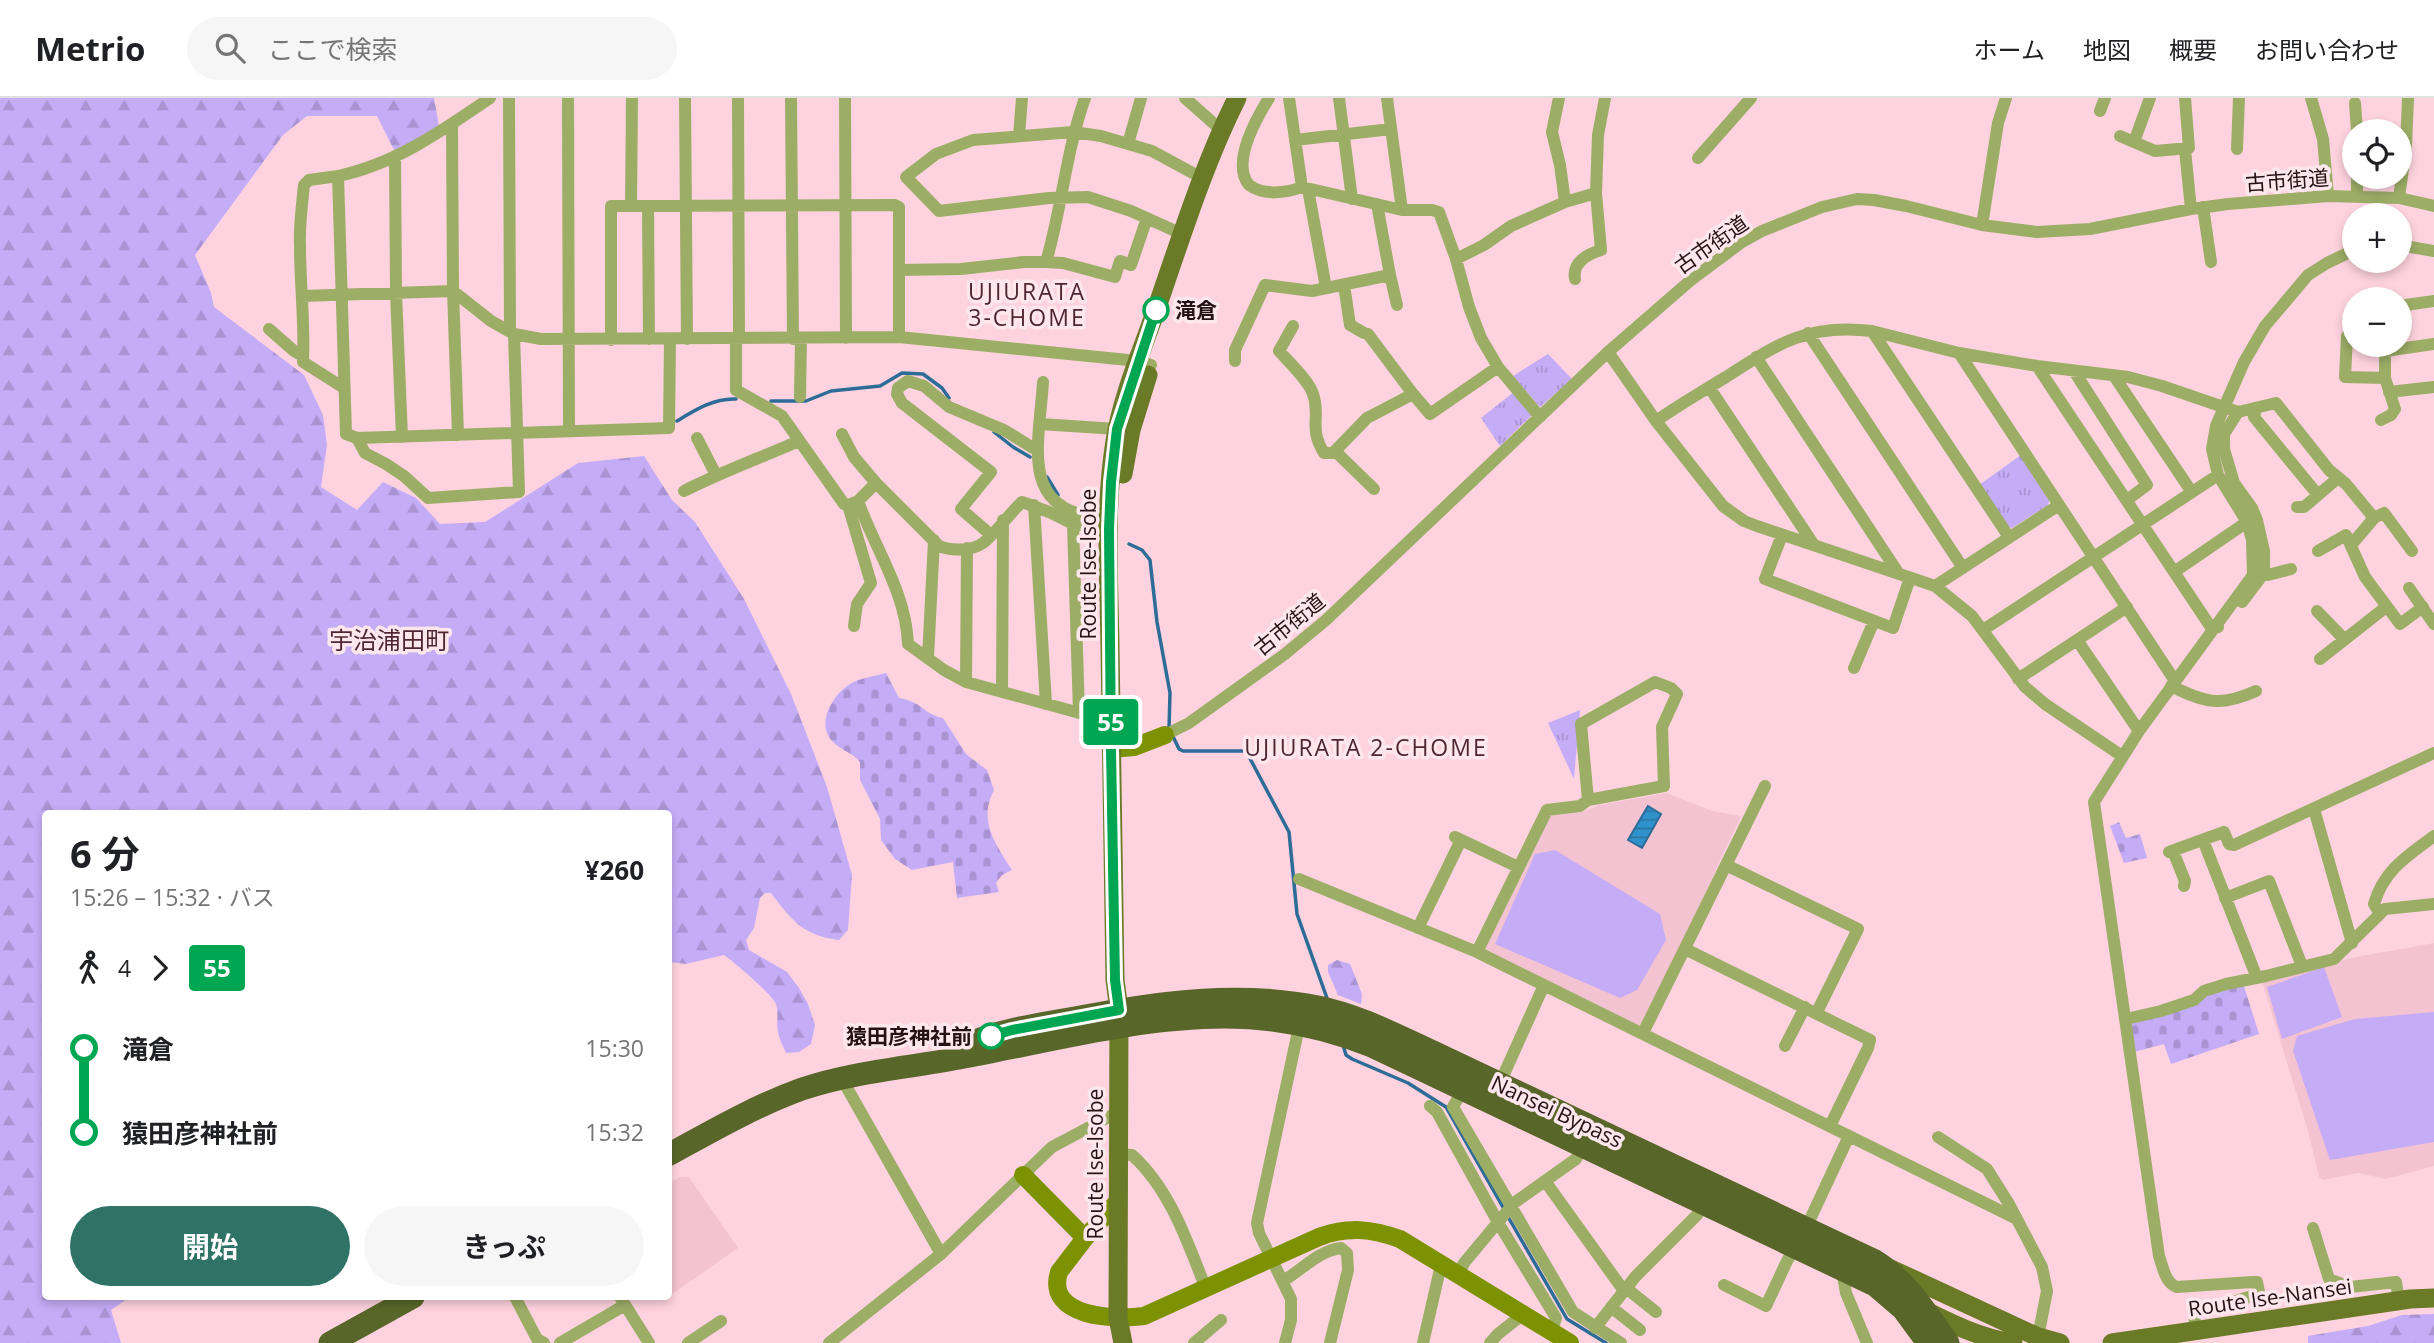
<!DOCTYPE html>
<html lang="ja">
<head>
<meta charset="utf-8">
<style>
	body { margin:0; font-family:"Open Sans","Noto Sans JP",sans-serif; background:#f6f6f6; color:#202124; height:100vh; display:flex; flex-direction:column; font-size:26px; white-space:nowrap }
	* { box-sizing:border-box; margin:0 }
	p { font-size:23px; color:#757577 }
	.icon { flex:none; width:38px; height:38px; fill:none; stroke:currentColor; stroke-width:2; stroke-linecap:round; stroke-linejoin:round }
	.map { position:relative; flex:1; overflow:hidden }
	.side { position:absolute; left:42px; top:712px; width:630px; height:490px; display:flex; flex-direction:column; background:#fff; border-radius:7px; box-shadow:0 4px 10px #0003 }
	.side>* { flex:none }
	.badge { padding:0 14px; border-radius:5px; font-size:24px; line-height:46px }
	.controls { position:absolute; left:2342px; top:21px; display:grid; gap:14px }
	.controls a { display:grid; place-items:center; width:70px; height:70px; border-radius:50%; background:#fff; box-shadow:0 4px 10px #0003; font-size:35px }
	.map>.badge { position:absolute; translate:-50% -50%; box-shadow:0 0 0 4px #fff }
	.legs { display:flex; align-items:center; gap:10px; height:77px; padding:0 28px; font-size:23px }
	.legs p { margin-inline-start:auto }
	.overview { display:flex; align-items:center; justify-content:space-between; height:119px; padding:0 28px }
	h1 { font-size:38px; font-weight:700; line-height:52px }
	.action { display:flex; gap:14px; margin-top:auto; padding:14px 28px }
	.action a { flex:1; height:80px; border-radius:42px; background:#2f7367; color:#fff; font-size:28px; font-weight:700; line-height:80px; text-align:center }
	.action a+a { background:#f6f6f6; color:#202124 }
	ul { padding:0 28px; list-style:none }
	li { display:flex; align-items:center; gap:24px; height:84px; font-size:26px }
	li i { display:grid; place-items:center; width:10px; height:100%; margin:0 9px; background:currentColor }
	li i::after { content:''; width:18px; height:18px; margin:-9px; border:5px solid; border-radius:50%; background:#fff }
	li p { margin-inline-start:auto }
	li:first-child i { background:linear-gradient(#0000 50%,currentColor 0) }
	li:last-child i { background:linear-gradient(currentColor 50%,#0000 0) }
	header { display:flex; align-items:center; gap:42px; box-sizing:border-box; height:98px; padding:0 35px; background:#fff; border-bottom:2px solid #e0e0e0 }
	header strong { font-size:33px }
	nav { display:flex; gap:38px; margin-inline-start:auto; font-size:24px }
	.search { width:490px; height:63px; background:#f6f6f6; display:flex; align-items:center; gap:18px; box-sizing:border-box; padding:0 24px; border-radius:38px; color:#757577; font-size:26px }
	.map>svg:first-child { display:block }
	.built { fill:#f4c3d1 }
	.green { fill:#c5acf7 }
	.forest { fill:url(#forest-firs) }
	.cemetery { fill:url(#cemetery-stones) }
	.park { fill:url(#park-tufts) }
	.water { fill:url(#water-rules); stroke:#2c6c96; stroke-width:2 }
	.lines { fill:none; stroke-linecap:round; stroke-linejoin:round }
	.stream { stroke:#2c6c96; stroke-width:3.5 }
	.street { stroke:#9cad66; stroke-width:12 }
	.secondary { stroke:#7c9201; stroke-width:18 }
	.primary { stroke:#6a7a26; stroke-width:19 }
	.highway { stroke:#596629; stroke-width:23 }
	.line-1-casing { stroke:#fff; stroke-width:16 }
	.line-1 { stroke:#00a651; stroke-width:10 }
	.stop-1-dot { fill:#fff; stroke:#00a651; stroke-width:3.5 }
	.labels { text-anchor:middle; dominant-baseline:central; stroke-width:7; stroke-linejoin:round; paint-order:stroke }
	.street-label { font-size:21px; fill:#241217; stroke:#fde7ed }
	.stop-label { font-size:21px; font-weight:bold; fill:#241217; stroke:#fde7ed; text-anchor:start }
	.neighbourhood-label { font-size:23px; letter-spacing:2px; fill:#4f2734; stroke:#fde7ed }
	.quarter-label { font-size:24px; fill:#4f2734; stroke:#fde7ed }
</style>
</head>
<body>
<header>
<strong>Metrio</strong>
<div class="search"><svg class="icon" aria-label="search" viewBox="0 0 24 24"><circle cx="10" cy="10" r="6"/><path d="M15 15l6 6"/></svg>ここで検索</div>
<nav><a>ホーム</a><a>地図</a><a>概要</a><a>お問い合わせ</a></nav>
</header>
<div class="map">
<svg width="2434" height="1245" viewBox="0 0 2434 1245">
	<defs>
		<pattern id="forest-firs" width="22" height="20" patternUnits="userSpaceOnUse" patternTransform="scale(1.75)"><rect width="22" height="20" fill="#c5acf7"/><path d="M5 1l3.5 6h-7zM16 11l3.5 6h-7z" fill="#a993d3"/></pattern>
		<pattern id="cemetery-stones" width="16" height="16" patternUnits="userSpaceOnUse" patternTransform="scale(1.75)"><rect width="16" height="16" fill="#c5acf7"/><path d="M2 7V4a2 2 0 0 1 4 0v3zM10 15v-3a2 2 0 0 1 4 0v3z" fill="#a993d3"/></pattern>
		<pattern id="park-tufts" width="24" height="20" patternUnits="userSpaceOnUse" patternTransform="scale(1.75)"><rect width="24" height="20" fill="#c5acf7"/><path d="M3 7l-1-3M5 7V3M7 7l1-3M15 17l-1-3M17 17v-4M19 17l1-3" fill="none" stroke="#a993d3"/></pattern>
		<pattern id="water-rules" width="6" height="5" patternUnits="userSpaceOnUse" patternTransform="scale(1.75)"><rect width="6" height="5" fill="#3092cc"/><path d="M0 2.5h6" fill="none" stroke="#2976a5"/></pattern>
	</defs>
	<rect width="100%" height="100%" fill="#fed3df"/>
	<path class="built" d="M1667 695 1712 713 1741 718 1645 924 1638 928 1487 854 1485 847 1548 718 1582 714 1599 707Z
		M2434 845V1068L2386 1081 2358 1075 2323 1082 2319 1079 2308 1033 2262 883 2351 860Z
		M680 1079H689L738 1150 668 1199 669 1086Z"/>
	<path class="green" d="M1555 752 1660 816 1666 842 1637 892 1620 900 1495 846 1535 756Z
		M2324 869 2342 919 2282 941 2267 889Z
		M2434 914V1044L2330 1062 2293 953 2297 938 2355 921Z"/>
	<path class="forest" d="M0 0H434L439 28 395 54 377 18H307L283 37 195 157 211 195 214 209 304 277 323 317 327 347 321 389 357 412 383 384 416 400 440 426 485 424 578 365 644 358 672 402 695 424 744 501 791 596 827 689 852 777 848 832 839 842C804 838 791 822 771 795H765L760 800 754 830 746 842 749 852 787 874 799 890 808 906 815 927 811 946 799 954 786 955C783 948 779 941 778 934 776 925 779 915 776 906 772 896 735 865 724 857L686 866 669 864 668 716H46V1199H130L111 1212 121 1245H0Z
		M1337 862 1350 866 1362 896 1361 906 1338 897 1328 874V867Z
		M2434 1216V1245H2308V1238L2368 1228 2402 1217Z"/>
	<path class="cemetery" d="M886 575 899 600C923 604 923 616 943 620L966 656 987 672 994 692C978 723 995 745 1012 772L1002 777 996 785 999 794 957 800 953 764 912 772 895 761 881 742 880 721 860 682V664C851 653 835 651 828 637 819 620 835 595 850 586 859 580 875 578 886 575Z
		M2119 724 2126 740 2140 736 2147 760 2124 765 2110 728Z
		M2244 888 2259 936 2171 966 2164 946 2134 954 2130 926 2205 896Z"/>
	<path class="park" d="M1548 256 1572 281 1540 309 1513 278Z
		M1515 293 1532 317 1500 348 1481 320Z
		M2021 357 2050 400 2048 407 2012 430 2008 429 1979 387Z
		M1580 612 1574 681 1548 625Z"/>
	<path class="water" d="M1648 708 1661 716 1642 750 1628 742Z"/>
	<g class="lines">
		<path class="stream" d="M771 303H806L831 293 880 288 902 275 923 276 942 290 949 300
			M677 323C695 312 714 300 736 301
			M994 334 1013 349 1030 359
			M1047 379 1058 397
			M1129 446 1142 452 1150 462 1157 524 1170 595 1169 630 1179 651 1183 653H1246L1289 734 1297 816 1328 903
			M1343 947 1346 957 1352 961 1408 985 1446 1009 1504 1111
			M1507 1117 1567 1221 1606 1245"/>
		<path class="street" d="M490 0C442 33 395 66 338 78L346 336 357 340 669 330 670 241
			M509 0 510 234
			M568 0 569 333
			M685 0 687 241
			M738 0 739 241
			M791 0 793 241
			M845 0 846 240
			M1185 0 1221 32
			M1269 0C1256 21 1231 65 1249 87 1264 98 1286 95 1302 89L1402 112H1432L1439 114 1456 161 1469 209 1481 240 1498 269 1540 319
			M1289 0 1302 89
			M1339 0 1352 101
			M1387 0 1402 112
			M1559 0 1552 34 1560 67 1565 104
			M2311 0 2323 41 2328 98
			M2355 5 2357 33
			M2100 13 2105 0
			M452 26 453 193 458 337
			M1019 38 1022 0
			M2120 38 2155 53 2189 50 2185 0
			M1295 42 1391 31
			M2134 44 2150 0
			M1128 46 1141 0
			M2237 51 2239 0
			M2185 52 2191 111
			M395 58 396 195 402 339
			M1698 60 1751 0
			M338 78 309 82 304 87C302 107 299 128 300 148 300 187 305 225 303 264L344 290
			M1308 91 1326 190
			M2357 98V79
			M2399 100 2406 49 2408 0
			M631 108 632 0
			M648 108 649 241
			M2203 109 2211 164
			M1982 127 1998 25 2006 0
			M1182 136 1131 113 1088 99 1049 100 939 113 906 79 936 56 973 42 1073 34 1101 38 1152 53 1202 80
			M2399 147 2434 153
			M1456 161 1484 147 1511 128 1565 104 1596 95 1598 37 1605 0
			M1046 164C1062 110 1066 53 1085 0
			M899 172 961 171 1024 164H1046L1063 165 1115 179 1120 163 1131 167 1147 120
			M1390 177 1397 207
			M1575 181C1572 165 1587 156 1601 152L1596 95
			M1344 187 1350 227 1364 235
			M302 198 453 193 491 223 514 236 541 241 899 239 1138 263 1151 267
			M2399 208 2434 203
			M1293 228 1279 253C1289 264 1309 283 1313 296 1321 319 1308 329 1324 355H1333L1367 320 1413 296 1430 316 1498 269
			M269 231 294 253 303 258
			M1872 233 2009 439
			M1808 235 1963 470
			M1368 236 1413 296
			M2354 239 2347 238 2345 279 2385 280
			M736 241V292L782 318 844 406 848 407 858 403 876 385 939 448C951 453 972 453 983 445 993 438 1011 414 1022 404L1049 414 1073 426 1109 431
			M611 242V108L895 107 899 109V239
			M2385 253 2434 246
			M1608 254 1656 323 1723 408 1744 423 1757 428 1935 488 1972 518 2025 589 2045 606 2122 658
			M1959 255 2175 583
			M1756 259 1899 476
			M1235 263V252L1265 187 1312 193 1390 177 1377 106
			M2037 268 2212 531 2218 529
			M2074 273 2147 387 2127 402
			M2114 278 2191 393
			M1043 284C1039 349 1017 417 1109 420
			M1709 289 1814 447
			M2389 294 2434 289
			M800 299 801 241
			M2256 310 2254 319 2318 397
			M2238 314 2224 336V351L2234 385 2252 410 2257 422 2264 453V475L2242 504
			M2381 322 2391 317 2395 311 2385 280V247
			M1656 323C1679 307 1703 293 1726 279 1777 246 1808 225 1872 233L1959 255 2037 268 2128 279 2162 288 2238 314 2276 305 2329 372 2346 386 2374 420
			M1040 326 1117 331
			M842 336 854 359 876 385
			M357 340 365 355 386 366 404 378 428 400 519 394 514 236
			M697 340 716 377
			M1335 353 1374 391
			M684 393C721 374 760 360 799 343
			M858 403C875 451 906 494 908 546L944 572 966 584 1087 617 1111 620
			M848 407 871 485 857 506 854 528
			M1034 407 1046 606
			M2297 409H2304L2338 380
			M1073 426 1079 615
			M991 437 961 411 991 374 902 305 897 296 898 290 908 283 924 288 949 309 1004 332 1038 353
			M1782 437 1765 481 1893 530 1910 480
			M2352 446 2374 420 2384 415 2412 453
			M2318 453 2346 437 2365 479 2400 526 2423 509
			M2174 474 2247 424
			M2264 476 2268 477 2291 471
			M1935 488 2059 407
			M2409 490 2434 526
			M2317 513 2344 541
			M1983 532 2218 377
			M2077 542 2139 633
			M928 560 934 442
			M2320 561 2386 509
			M1854 570 1874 523
			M2018 581 2127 509
			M966 584 967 450
			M1655 584 1671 590 1677 596 1662 629 1664 688 1588 702 1581 626Z
			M2171 588C2206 605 2220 609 2256 593
			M1002 594 1003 422
			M1165 637 1189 625 1285 556 1326 522 1608 254 1691 182 1742 144 1762 133 1822 109 1857 101 1874 102 1906 108 1982 127 2037 134 2090 131 2191 111 2228 106 2328 98 2399 100 2434 108
			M2314 711 2352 845
			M1455 739 1518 769
			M2203 742 2257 880
			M2173 753 2185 783 2184 788
			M2169 754 2224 734 2229 746 2234 747 2434 655
			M1726 767 1765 688
			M1299 781 1477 854 2015 1120
			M2225 800 2269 783 2302 868
			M2380 816 2374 806C2384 772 2407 758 2434 738
			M1418 830 1461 742
			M1685 851 1870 942 1868 950 1830 1028
			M1477 854 1547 712 1580 708 1588 702
			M2126 921 2161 913 2194 902 2204 893 2226 886 2266 878 2334 861 2385 811 2434 806
			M1643 935 1726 767 1858 831 1817 914
			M1785 948 1805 909
			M842 981 941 1156
			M1500 985 1544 887
			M1463 991 1453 1009 1573 1214 1621 1245
			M1430 1008 1437 1014 1499 1126 1556 1220 1551 1235
			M1938 1039 1987 1071 2009 1106 2042 1169 2047 1193 2038 1239
			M1118 1056 1132 1057C1170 1091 1188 1145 1206 1191
			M1545 1083 1624 1193 1636 1178 1697 1117 1704 1106
			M2313 1130 2329 1181 2350 1189 2396 1184 2399 1203
			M1842 1172 1846 1195 1867 1245
			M1458 1177 1464 1165 1514 1105 1576 1061 1583 1048
			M1283 1183C1302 1172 1318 1153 1341 1150L1347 1155 1348 1172 1330 1245
			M1724 1187 1766 1208 1787 1163 1806 1130 1849 1038
			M1626 1190 1656 1214
			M515 1199 537 1241 544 1245
			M620 1199 649 1245
			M1611 1209 1640 1232
			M1595 1230 1624 1193
			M2196 1233 2194 1216 2255 1197 2259 1194 2257 1184H2252L2177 1189C2165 1185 2163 1169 2159 1158L2094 704 2139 633 2253 477 2252 442 2247 424 2218 377 2212 351 2216 328 2244 264 2265 228 2308 177 2327 165 2354 152
			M560 1245 625 1207
			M688 1245 721 1223
			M829 1245 941 1156 1052 1049 1118 1014
			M1194 1245 1221 1222
			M1285 1245 1291 1222V1201L1259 1135 1257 1125 1300 924
			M1423 1245 1441 1167
			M1490 1245 1498 1236 1522 1217"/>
		<path class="secondary" d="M1111 651 1134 649 1165 637
			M1023 1077 1085 1140
			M1118 1103 1085 1140 1059 1174C1045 1220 1115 1222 1144 1218L1319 1139C1348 1128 1372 1131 1400 1141L1570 1245"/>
		<path class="primary" d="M1123 376 1131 332 1148 277
			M1891 1171 2038 1239 2060 1245
			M1922 1211C1952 1226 1980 1240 2013 1245
			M1123 1245 1118 1220 1119 912 1115 882C1113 771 1112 660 1110 549 1109 481 1104 411 1115 343 1122 299 1141 255 1156 212 1181 140 1203 68 1237 0
			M2112 1245 2410 1201 2434 1200"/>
		<path class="highway" d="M965 947C1001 931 1042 926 1080 919 1160 904 1238 893 1318 909 1358 917 1396 937 1433 954L1875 1163C1907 1183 1926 1214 1948 1245
			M668 1057C712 1033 755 1008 802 991 852 974 907 970 959 960 1046 944 1137 919 1226 919 1275 919 1326 930 1372 948L1875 1187 1903 1211 1928 1245
			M330 1245 413 1199"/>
	</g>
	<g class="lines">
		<defs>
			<path id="line-1" d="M991 938 1012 932 1119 912 1115 882 1111 651 1109 431 1111 384 1117 331 1156 212"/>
		</defs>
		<use href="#line-1" class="line-1-casing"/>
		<use href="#line-1" class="line-1"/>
	</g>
	<g class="stop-1-dot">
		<circle cx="1156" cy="212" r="12"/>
		<circle cx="991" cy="938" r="12"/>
	</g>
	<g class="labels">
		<g class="street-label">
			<text transform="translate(2287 82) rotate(-4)">古市街道</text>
			<text transform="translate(1711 146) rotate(-35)">古市街道</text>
			<text transform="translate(1088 466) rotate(-90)">Route Ise-Isobe</text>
			<text transform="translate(1289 526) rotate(-39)">古市街道</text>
			<text transform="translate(1557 1013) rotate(25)">Nansei Bypass</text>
			<text transform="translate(1095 1066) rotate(-90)">Route Ise-Isobe</text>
			<text transform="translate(2270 1199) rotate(-8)">Route Ise-Nansei</text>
		</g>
		<g class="stop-label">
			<text x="1175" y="212">滝倉</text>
			<text x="972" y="938" text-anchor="end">猿田彦神社前</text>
		</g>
		<g class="neighbourhood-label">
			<text x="1027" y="193">UJIURATA<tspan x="1027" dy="26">3-CHOME</tspan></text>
			<text x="1366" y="649">UJIURATA 2-CHOME</text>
		</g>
		<g class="quarter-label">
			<text x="389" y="541">宇治浦田町</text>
		</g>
	</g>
</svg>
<div class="controls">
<a><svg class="icon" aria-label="locate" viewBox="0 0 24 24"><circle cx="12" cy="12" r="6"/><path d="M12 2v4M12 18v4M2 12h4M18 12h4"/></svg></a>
<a>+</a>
<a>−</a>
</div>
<b class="badge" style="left:1111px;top:624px;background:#00a651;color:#fff">55</b>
<section class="side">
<div class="overview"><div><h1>6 分</h1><p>15:26 – 15:32 · バス</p></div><b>¥260</b></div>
<div class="legs"><svg class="icon" aria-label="walk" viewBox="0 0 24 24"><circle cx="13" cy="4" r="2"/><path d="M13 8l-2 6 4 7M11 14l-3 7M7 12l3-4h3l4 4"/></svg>4<svg class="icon" aria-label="forward" viewBox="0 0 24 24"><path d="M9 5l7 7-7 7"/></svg><b class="badge" style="background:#00a651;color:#fff">55</b></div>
<ul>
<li><i style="color:#00a651"></i><b>滝倉</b><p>15:30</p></li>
<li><i style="color:#00a651"></i><b>猿田彦神社前</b><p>15:32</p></li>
</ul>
<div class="action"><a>開始</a><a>きっぷ</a></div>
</section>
</div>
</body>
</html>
